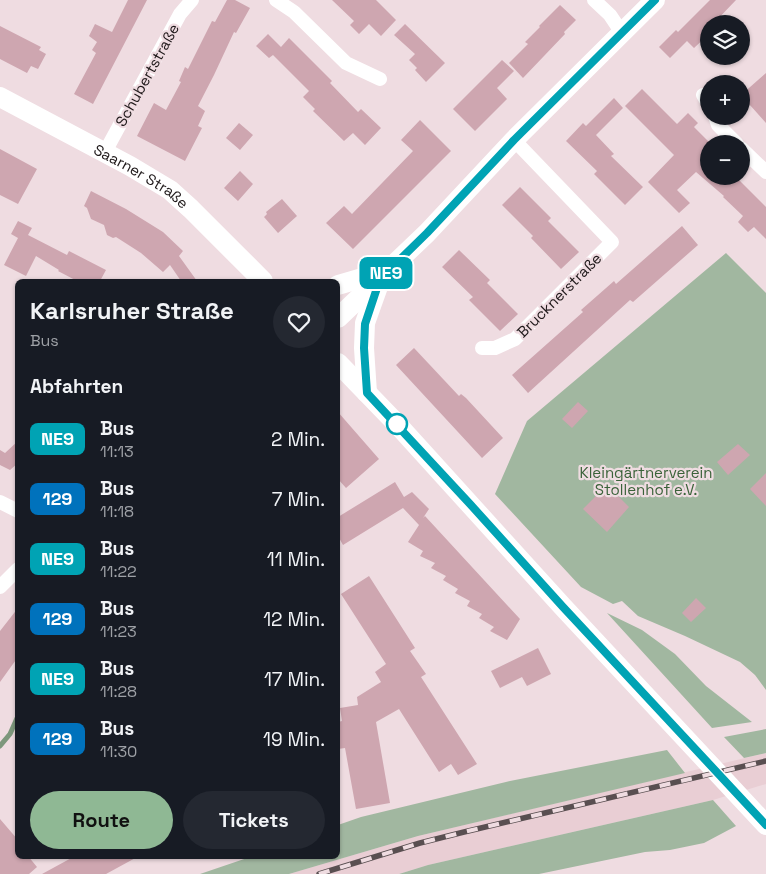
<!DOCTYPE html>
<html lang="de">
<head>
<meta charset="utf-8">
<style>
	body { margin:0; font-family:"Space Grotesk",sans-serif; background:#242831; color:#f1f3f6; height:100vh; display:flex; flex-direction:column; font-size:19px; white-space:nowrap }
	* { box-sizing:border-box; margin:0 }
	p { font-size:16px; color:#9ea1a6 }
	.icon { flex:none; width:28px; height:28px; fill:none; stroke:currentColor; stroke-width:2; stroke-linecap:round; stroke-linejoin:round }
	.map { position:relative; flex:1; overflow:hidden }
	.details { position:absolute; left:15px; top:279px; width:325px; height:580px; display:flex; flex-direction:column; background:#171b24; border-radius:8px; box-shadow:0 1px 4px #0004 }
	.details>* { flex:none }
	.badge { padding:0 10px; border-radius:8px; font-size:18px; line-height:32px }
	.controls { position:absolute; left:700px; top:15px; display:grid; gap:10px }
	.controls a { display:grid; place-items:center; width:50px; height:50px; border-radius:50%; background:#171b24; box-shadow:0 1px 4px #0004; font-size:25px }
	.map>.badge { position:absolute; translate:-50% -50%; box-shadow:0 0 0 2px #fff }
	h2 { padding:0 15px; font-size:19px; line-height:45px }
	.round { display:grid; place-items:center; flex:none; width:52px; height:52px; border-radius:26px; background:#242831 }
	.overview { display:flex; align-items:center; justify-content:space-between; height:85px; padding:0 15px }
	h1 { font-size:24px; font-weight:600; line-height:38px }
	.button { display:flex; gap:10px; margin-top:auto; padding:10px 15px }
	.button a { flex:1; height:58px; border-radius:30px; background:#8fb894; color:#111; font-size:20px; font-weight:600; line-height:58px; text-align:center }
	.button a+a { background:#242831; color:#f1f3f6 }
	ul { padding:0; list-style:none }
	li { display:flex; align-items:center; gap:15px; height:60px; padding:0 15px }
	li div { flex:1 }
	li b { display:block; font-size:19px }
	li em { font-style:normal }
	li .badge { min-width:55px; font-weight:700; text-align:center }
	.map>svg:first-child { display:block }
	.built { fill:#e9ced4 }
	.green { fill:#a1b7a0 }
	.lines { fill:none; stroke-linecap:round; stroke-linejoin:round }
	.stream { stroke:#7d977c; stroke-width:5 }
	.building { fill:#cea6b0 }
	.street { stroke:#fff; stroke-width:14 }
	.secondary { stroke:#fff; stroke-width:20 }
	.rail-casing { stroke:#594f51; stroke-width:5.5 }
	.rail { stroke:#efdce1; stroke-width:4; stroke-dasharray:11; stroke-linecap:butt }
	.line-casing { stroke:#fff; stroke-width:11 }
	.line { stroke:#00a3b4; stroke-width:8 }
	.stop-dot { fill:#fff; stroke:#00a3b4; stroke-width:2.5 }
	.labels { text-anchor:middle; dominant-baseline:central; stroke-width:4.5; stroke-linejoin:round; paint-order:stroke }
	.street-label { font-size:15px; fill:#1e1819; stroke:#efdce1 }
	.park-label { font-size:15px; fill:#3a6239; stroke:#efdce1 }
</style>
</head>
<body>
<div class="map">
<svg width="766" height="874" viewBox="0 0 766 874">
	<rect width="100%" height="100%" fill="#efdce1"/>
	<path class="built" d="M766 753V784L713 800 428 865 399 874H289L418 836Z"/>
	<path class="green" d="M726 253 766 293V690L755 675 740 662 685 636 638 616 622 601 613 604 581 587 495 494 527 421Z
		M607 613 642 630 675 654 706 686 752 722 712 728Z
		M766 729V753L744 758 724 737Z
		M667 750 685 773 418 836 289 874H200L253 856H338V825L361 817 510 781Z
		M713 800 736 826 704 843 670 850 645 852 539 874H399L428 865Z"/>
	<g class="lines">
		<path class="stream" d="M0 746 10 734 18 716"/>
	</g>
	<path class="building" d="M128 0H147L93 104 74 94 96 53 92 50 97 42 89 36 95 24 112 32Z
		M227 0H235L250 8 236 33 234 32 214 75 198 106 205 111 198 126 202 128 185 161 137 136 154 103 166 110 181 82 179 81 185 67 188 69 212 21 215 22Z
		M332 0H376L396 20 381 36 369 24 359 34 350 25 354 21Z
		M710 0H736L713 24H709V34L694 48 687 41 670 58 659 47 676 30 678 32Z
		M560 5 576 20 564 32 565 34 523 78 509 63 528 44 525 42 540 27 539 26Z
		M405 24 445 63 426 82 415 70 417 68 409 60 415 54 394 35Z
		M0 26 41 47 39 50 46 54 38 69 31 66 27 73 0 59Z
		M268 34 281 47 289 38 332 81 330 83 358 112 361 109 381 128 365 145 353 133 344 141 313 111 315 109 303 97 309 91 273 55 269 58 256 46Z
		M502 60 514 71 497 88 507 99 475 131 453 109Z
		M766 73V123L741 95Z
		M642 89 677 124 688 113 698 123 694 127 709 142V176H735L766 207V239L754 227 748 232 738 222 743 216 723 197 724 196 696 172 677 190 690 203 679 213 648 182 674 155 625 106Z
		M614 98 623 108 596 135 614 154 611 156 643 187 625 205 594 174 597 171 566 141 583 123 586 126Z
		M420 120 451 151 353 249 326 223 344 206 352 214 413 151 401 140Z
		M239 123 253 135 240 150 226 138Z
		M0 149 37 169 18 204 0 195Z
		M240 171 253 184 238 201 224 188Z
		M520 187 551 218 548 221 579 252 561 269 531 238 533 236 502 205Z
		M91 191 126 209 163 232 183 251 179 256 197 281H181L170 265 163 272 141 253 116 237 113 238 107 235 104 225 91 219 87 208 84 206Z
		M282 199 297 216 278 233 264 217 267 214 266 212Z
		M18 221 32 228 28 235 67 255 69 251 106 270 100 281H77L58 271 59 270 36 256 26 276 4 265 18 238 11 234Z
		M682 226 698 245 633 302 630 300 528 393 512 375 583 312 581 310 614 281 616 284Z
		M459 250 490 280 487 283 518 314 500 331 469 300 473 297 442 267Z
		M414 348 459 396 461 394 466 398 503 438 482 458 396 365Z
		M578 402 588 411 572 428 562 419Z
		M338 412 379 459 346 488 338 479Z
		M18 441V463L10 470 0 465V450L5 453Z
		M738 444 750 455 728 475 717 462Z
		M766 473V506L750 489Z
		M395 482 404 497 412 492 429 509 423 518 425 516 520 619 507 640 490 631 494 627 479 618 482 614 467 606 470 601 455 593 458 589 443 580 446 576 431 568 435 563 420 556 423 551 408 542 419 525 403 508 343 545 338 536V517Z
		M607 485 629 507 607 532 583 509Z
		M369 576 415 648 410 651 426 674 421 677 477 764 458 775 451 764 439 772 399 709 376 722 390 803 356 809 345 748 338 749V722L342 721 340 708 358 705 357 697 381 682 375 672 386 664 341 594Z
		M696 598 706 608 691 622 682 613Z
		M18 608V657L0 682V631Z
		M538 648 551 674 527 686 522 677 500 688 491 671Z
		M0 819 18 840V856H28L37 867 29 874H0Z
		M75 856H139L106 874H42Z"/>
	<g class="lines">
		<path class="street" d="M276 0 294 12 346 63 380 79
			M594 0 610 15 622 33
			M703 95 709 105
			M715 116 718 125 737 144
			M741 148 766 172
			M105 152 180 14 192 0
			M482 348H495L515 339 612 242 514 140
			M0 502 18 511
			M0 587 18 569"/>
		<g class="secondary">
			<path id="s1" d="M0 97 130 166 170 190 191 209 263 281"/>
			<path d="M338 285 362 278 385 268"/>
			<path d="M338 318 427 233 514 140 655 0"/>
			<path d="M338 363 397 424 563 607 766 825"/>
			<path d="M367 393 364 348 365 323 380 281"/>
		</g>
		<defs>
			<path id="rail" d="M319 874 420 843 464 832 766 761"/>
		</defs>
		<use href="#rail" class="rail-casing"/>
		<use href="#rail" class="rail"/>
	</g>
	<g class="lines">
		<defs>
			<path id="line" d="M655 0 514 140 427 233 380 279 365 324 364 348 367 393 470 504 563 607 766 825"/>
		</defs>
		<use href="#line" class="line-casing"/>
		<use href="#line" class="line"/>
	</g>
	<circle class="stop-dot" cx="397" cy="424" r="10"/>
	<g class="labels">
		<g class="street-label">
			<text transform="translate(147 75) rotate(-61)">Schubertstraße</text>
			<text stroke="none"><textPath href="#s1" startOffset="162">Saarner Straße</textPath></text>
			<text transform="translate(559 295) rotate(-45)">Brucknerstraße</text>
		</g>
		<g class="park-label">
			<text x="646" y="472">Kleingärtnerverein<tspan x="646" dy="17">Stollenhof e.V.</tspan></text>
		</g>
	</g>
</svg>
<div class="controls">
<a><svg class="icon" aria-label="layers" viewBox="0 0 24 24"><path d="M12 4l9 5-9 5-9-5zM3 14l9 5 9-5"/></svg></a>
<a>+</a>
<a>−</a>
</div>
<b class="badge" style="left:386px;top:273px;background:#00a3b4;color:#fff">NE9</b>
<section class="details">
<div class="overview"><div><h1>Karlsruher Straße</h1><p>Bus</p></div><a class="round"><svg class="icon" aria-label="heart" viewBox="0 0 24 24"><path d="M12 20l-8-8c-3-5 5-10 8-4 3-6 11-1 8 4z"/></svg></a></div>
<h2>Abfahrten</h2>
<ul>
<li><span class="badge" style="background:#00a3b4;color:#fff">NE9</span><div><b>Bus</b><p>11:13</p></div><em>2 Min.</em></li>
<li><span class="badge" style="background:#0072bc;color:#fff">129</span><div><b>Bus</b><p>11:18</p></div><em>7 Min.</em></li>
<li><span class="badge" style="background:#00a3b4;color:#fff">NE9</span><div><b>Bus</b><p>11:22</p></div><em>11 Min.</em></li>
<li><span class="badge" style="background:#0072bc;color:#fff">129</span><div><b>Bus</b><p>11:23</p></div><em>12 Min.</em></li>
<li><span class="badge" style="background:#00a3b4;color:#fff">NE9</span><div><b>Bus</b><p>11:28</p></div><em>17 Min.</em></li>
<li><span class="badge" style="background:#0072bc;color:#fff">129</span><div><b>Bus</b><p>11:30</p></div><em>19 Min.</em></li>
</ul>
<div class="button"><a>Route</a><a>Tickets</a></div>
</section>
</div>
</body>
</html>
